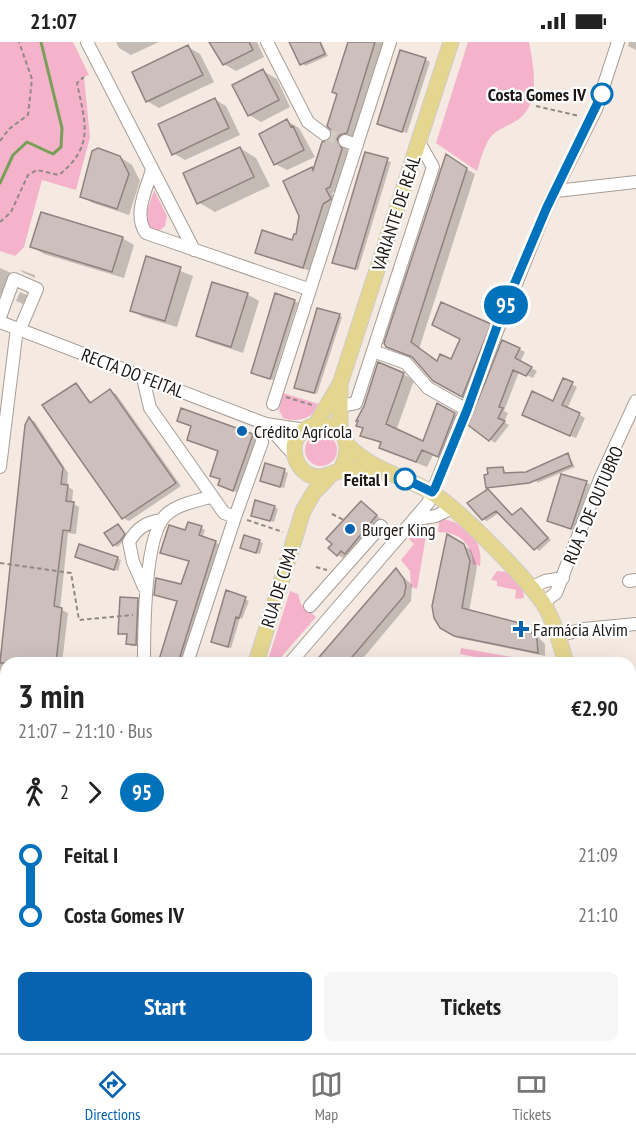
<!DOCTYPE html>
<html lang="en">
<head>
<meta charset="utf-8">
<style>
	body { margin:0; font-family:"PT Sans Narrow",sans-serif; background:#f6f6f6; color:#222; height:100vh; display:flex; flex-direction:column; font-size:22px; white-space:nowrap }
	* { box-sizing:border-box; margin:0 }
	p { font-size:20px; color:#767676 }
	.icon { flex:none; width:33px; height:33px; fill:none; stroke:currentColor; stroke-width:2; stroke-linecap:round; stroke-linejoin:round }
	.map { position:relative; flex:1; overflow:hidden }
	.sheet { position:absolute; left:0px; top:615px; width:636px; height:396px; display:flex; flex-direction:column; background:#fff; border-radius:18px 18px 0 0; box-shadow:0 6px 24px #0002 }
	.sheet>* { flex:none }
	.badge { padding:0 12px; border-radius:20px; font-size:21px; line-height:39px }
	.map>.badge { position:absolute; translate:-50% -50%; box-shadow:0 0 0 3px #fff }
	.legs { display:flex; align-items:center; gap:9px; height:66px; padding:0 18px; font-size:20px }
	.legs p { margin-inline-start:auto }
	.overview { display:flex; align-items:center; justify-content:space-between; height:102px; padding:0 18px }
	h1 { font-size:33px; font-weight:700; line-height:45px }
	.action { display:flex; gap:12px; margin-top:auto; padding:12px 18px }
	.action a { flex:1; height:69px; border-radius:9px; background:#0763b0; color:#fff; font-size:24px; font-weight:700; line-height:69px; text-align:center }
	.action a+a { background:#f6f6f6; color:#222 }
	ul { padding:0 18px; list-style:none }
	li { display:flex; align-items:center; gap:21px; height:60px; font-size:22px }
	li i { display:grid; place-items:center; width:9px; height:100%; margin:0 8px; background:currentColor }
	li i::after { content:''; width:15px; height:15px; margin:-8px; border:4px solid; border-radius:50%; background:#fff }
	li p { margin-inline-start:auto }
	li:first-child i { background:linear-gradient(#0000 50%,currentColor 0) }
	li:last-child i { background:linear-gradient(currentColor 50%,#0000 0) }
	.status { display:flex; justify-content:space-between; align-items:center; height:42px; padding:0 30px; background:#fff; direction:ltr }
	.status svg { height:16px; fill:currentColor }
	.tabs { display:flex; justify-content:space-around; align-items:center; height:84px; border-top:2px solid #e0e0e0; background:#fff; font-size:16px; color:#767676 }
	.tabs a { display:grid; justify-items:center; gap:3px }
	.tabs .on { color:#0763b0 }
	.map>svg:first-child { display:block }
	.green { fill:#f5b2cb }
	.shadow { fill:#0003 }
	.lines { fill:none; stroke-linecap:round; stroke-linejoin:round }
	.stream { stroke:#779f57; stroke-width:3 }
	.building { fill:#ccbfbc; stroke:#8f8280; stroke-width:1.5 }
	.minor-tunnel { stroke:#d3cac2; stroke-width:12; stroke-dasharray:12 6; stroke-linecap:butt }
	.minor-casing { stroke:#a79d95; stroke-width:14 }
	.major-casing { stroke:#cdcccb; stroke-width:17 }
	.path { stroke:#918a84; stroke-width:2; stroke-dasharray:4.5 3; stroke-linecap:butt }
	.minor { stroke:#fff; stroke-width:12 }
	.major { stroke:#e4d68e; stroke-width:15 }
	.line-1-casing { stroke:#fff; stroke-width:14 }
	.line-1 { stroke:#0072bc; stroke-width:9 }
	.stop-1-dot { fill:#fff; stroke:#0072bc; stroke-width:3 }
	.poi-dot { fill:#0763b0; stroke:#fff; stroke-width:2 }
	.labels { text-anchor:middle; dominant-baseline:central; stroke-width:4.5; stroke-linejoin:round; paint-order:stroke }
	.stop-label { font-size:18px; font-weight:bold; fill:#1a1613; stroke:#fff; text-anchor:end }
	.street-label { font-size:18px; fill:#1a1613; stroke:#fff }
	.poi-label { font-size:18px; fill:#1a1613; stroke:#fff; text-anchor:start }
</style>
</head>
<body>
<div class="status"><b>21:07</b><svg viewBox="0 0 49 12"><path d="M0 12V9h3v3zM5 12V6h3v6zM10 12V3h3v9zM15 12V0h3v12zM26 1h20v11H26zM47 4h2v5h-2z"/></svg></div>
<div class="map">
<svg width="636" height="1011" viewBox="0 0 636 1011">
	<rect width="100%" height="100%" fill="#f4eae1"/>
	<path class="green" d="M0 0H73L89 33 84 35 90 95 76 148 42 138 24 205 15 214 0 209Z
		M468 0H529C534 27 542 65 514 80 504 86 494 88 488 99 483 108 480 120 477 129L436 101Z
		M154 148 167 174 165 184 157 191 150 188 145 175Z
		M283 351 322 363C312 376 298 381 283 376L279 368Z
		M305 408a16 16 0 1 1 32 0a16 16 0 1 1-32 0Z
		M440 476C465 481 484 497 480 524L473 522C472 501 459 490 438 490Z
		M428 482 417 547 411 545 410 529 401 518 414 502 407 495 420 484Z
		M497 529 507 530 523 547 524 556 515 557 516 548 497 544V539L491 538Z
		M290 549 298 552 301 562 316 575 276 621H267Z
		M461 606 546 621H506L460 612Z
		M630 815 636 821V980H630Z
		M50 1005H489L457 1011H67Z"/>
	<path class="shadow" d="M116 0H159L131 13 119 6Z
		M213 0H257L264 15 236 29 224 22Z
		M290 0H321L328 14 305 24Z
		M349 0H384L354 95 347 96 344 102 349 112 337 149 332 151 337 161 330 166 310 229 257 210 293 200 298 194 312 126 315 128 334 94 328 84 339 52Z
		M629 0H636V8L628 4Z
		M188 5 200 12 214 40 159 66 147 59Z
		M425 17 430 20 407 91 384 84Z
		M257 30H265L277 37 290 65 261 80 249 73Z
		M214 57 226 64 240 93 185 118 173 111Z
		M287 79 299 86 315 115 287 128 275 122Z
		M240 106 256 116 270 144 215 170 198 160Z
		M366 112 391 120 358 228 334 221Z
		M120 115 132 123 140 139 129 173 93 161 81 154Z
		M446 115 475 132 419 307 438 321 451 319 490 283 499 288 470 359 434 338 415 317 387 304Z
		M122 196 134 203 124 236 44 212 32 205Z
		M147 216 193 234 177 285 143 275 131 268Z
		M0 226 16 233 5 255 0 253Z
		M21 228 35 233V236L22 230Z
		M20 250 27 253 23 262 16 259Z
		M247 252 259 259 243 311 210 300 198 294Z
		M294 259 298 261 273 338 256 332Z
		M339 273 342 275 317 352 299 347Z
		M519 307 525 310 520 320 537 329 533 336 519 330 504 369 508 371 504 380 509 383 495 401 470 383Z
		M403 332 414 338 396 389 423 401 438 363 465 378 449 419 433 413 427 425 392 411 381 405 382 402 362 393 364 387 358 383 360 369Z
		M564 338 577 345 567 367 553 361Z
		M76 343 92 361 110 349 116 352 181 444 129 479 123 476Z
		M580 373 585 376 576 396 571 394Z
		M30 377 35 380 68 431 67 444 73 448 72 461 79 465 76 492 68 491 60 567 68 571 62 621H6V692L0 691V615L27 383Z
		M178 379 252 393 260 397 241 452 220 443 221 438 211 433 219 410 188 397 192 385Z
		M568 413 575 425 537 441V439L489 444V433L503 426 507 433 527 431Z
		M284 429 288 431 284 446 265 440Z
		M586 441 590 442 574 488 552 480Z
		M488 449 513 474 521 468 524 470 551 498 539 509 499 471 487 479 483 477Z
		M361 461 381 477 351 514 347 512 343 516 338 513Z
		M274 465 278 467 274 480 256 475Z
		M118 484 127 494 118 505 114 503Z
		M201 486 205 488 202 496 219 502 182 621H159L178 560 160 554 182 544 191 519 186 490Z
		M448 494 471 508 477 525 469 570 522 583 531 588 545 602V614L458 596 449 591Z
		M245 495 263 501 260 512 245 508Z
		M80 516H117L121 518 118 529Z
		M396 528 412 543 411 559 359 621H316Z
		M227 550 249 559 242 577 240 576 231 606 216 601Z
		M137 557 141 559 139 604H131L128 602V593L119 591Z
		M470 616 498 621H469Z
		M205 617 216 621H203Z
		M636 993V1011H476L497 1005H630V994Z
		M7 1005H15L22 1011H2Z"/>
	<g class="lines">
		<path class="stream" d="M0 141 13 113 27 100 53 112 61 105 62 86 41 0
			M630 927H636
			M0 972 6 976
			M93 1005 114 1011
			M322 1011 331 1005"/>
	</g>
	<path class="building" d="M209 0H249L253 8 223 23Z
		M289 0H320L325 12 300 23Z
		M348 0H375L347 91 340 93 337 97 342 107 330 145 326 147 331 157 323 162 303 226 255 211 262 188 292 198 294 192H296L299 174 283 139 312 125 313 128 322 100 331 96 332 89 327 84 337 52 332 50Z
		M188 3 203 33 146 60 132 30Z
		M400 8 426 16 402 90 377 82Z
		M263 27 279 58 248 74 232 43Z
		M215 56 229 86 172 113 158 82Z
		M287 77 291 85 293 84 304 108 274 123 259 92Z
		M240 105 254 135 197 162 183 131Z
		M98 106 120 114 129 132 117 167 80 155 92 109Z
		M365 110 388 116 355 227 332 221Z
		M446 112 467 126 411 300 437 319 440 312 451 317 460 297 432 283 441 260 491 282 462 355 433 339 412 315 386 305 384 301Z
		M41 170 123 195 112 230 30 205Z
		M146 214 181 225 165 279 130 269Z
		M212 240 248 251 231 305 196 294Z
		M275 251 295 258 270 337 251 331Z
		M317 266 340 272 314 351 294 346Z
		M502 298 520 306 515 316 532 325 526 334 513 328 499 365 503 366 498 376 505 379 489 399 468 383Z
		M378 320 404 331 386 382 423 399 437 361 455 371 438 415 422 408 416 420 379 406 381 400 360 394 363 386 356 384 358 379H356L364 364Z
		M563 336 573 340 562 363 580 371 570 394 522 373 532 349 553 359Z
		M76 341 90 361 110 347 176 441 122 477 42 363Z
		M181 366 253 392 233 449 218 443 220 437 210 434 218 409 187 398 191 384 177 379Z
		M29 375 63 426 61 442 68 443 66 459 74 460 70 489 63 488 54 564 62 566 56 621H0L25 383Z
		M568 411 572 423 529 441 486 446 484 433 488 432 487 426 503 425 504 431 526 430Z
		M265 421 285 427 280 445 260 439Z
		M561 432 587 439 571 487 547 479Z
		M488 447 512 473 521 466 548 496 534 508 496 469 482 478 467 461Z
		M255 458 275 464 270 479 251 474Z
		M361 459 377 473 345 512 341 509 337 514 328 506 332 502 326 497Z
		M188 480 202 484 199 493 216 499 178 621H158L177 559 154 553 156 536 181 542 189 519 160 511 169 483 185 488Z
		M118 482 125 492 121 498 113 504 104 491Z
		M447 492 464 502 470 519 462 566 523 582 537 597 538 611 454 594 440 586 434 576 432 564Z
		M244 493 260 498 256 511 240 506Z
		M79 502 118 515 114 528 75 515Z
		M396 526 404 537 406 544 404 554 347 621H314Z
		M226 548 246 555 239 576 236 575 228 605 211 600Z
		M120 555 138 556 136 603 126 602 127 592H118Z"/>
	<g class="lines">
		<path class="minor-tunnel" d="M324 92 345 99"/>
		<defs>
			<path id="minor" d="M87 0 194 208
				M267 0 308 80 324 92
				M345 99 357 103
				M152 128C146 148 133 173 146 191L308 247
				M556 149 636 140
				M0 275 14 237 37 247 20 287
				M0 280 266 382 305 388
				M373 309 406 321 428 346 467 368
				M143 336 150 366 224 471 235 475 262 400
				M273 362 390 0
				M340 364 356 361 433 125 420 102
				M267 383 295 414
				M0 425 17 286
				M416 477 436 474 452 466
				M629 539 636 538
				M144 545 133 520 129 500C137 486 145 481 161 478
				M530 546 545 539 563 536
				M543 561 556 551 600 437 636 359
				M310 564 381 484
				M557 594 584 587 636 582
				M144 621C144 591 144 491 167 472 179 462 196 459 210 455
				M187 621 235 475
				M290 621 428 461 547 165 596 67 618 0"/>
			<path id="major" d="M340 342V389
				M316 382 340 342 451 0
				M347 403C375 430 400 432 431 450 458 466 525 535 543 561 554 578 560 601 566 621
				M340 429C372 369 280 370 296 418 299 425 304 431 312 434 325 437 331 431 342 428 354 426 367 428 379 429
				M256 621 303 469 314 450 329 435
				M630 777 636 784
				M0 964 6 957"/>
		</defs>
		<use href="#minor" class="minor-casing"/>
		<use href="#major" class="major-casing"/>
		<path class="path" d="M536 64 579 74
			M0 99 9 87 28 73 32 37 19 0
			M0 180 11 170 28 133 37 128 59 133C95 104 85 81 77 41L84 35
			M286 355 312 363
			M332 472 344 478
			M247 478 283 490
			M0 521 71 531 79 578 133 573
			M316 525 327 528
			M630 820 633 796
			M66 1005 64 1010 67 1011
			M157 1005 172 1011
			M253 1011 287 1005"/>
		<use href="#minor" class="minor"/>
		<use href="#major" class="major"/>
	</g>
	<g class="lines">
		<defs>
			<path id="line-1" d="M405 437 432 450 435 446 467 368 500 276 547 165 602 52"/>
		</defs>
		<use href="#line-1" class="line-1-casing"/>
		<use href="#line-1" class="line-1"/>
	</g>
	<g class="stop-1-dot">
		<circle cx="602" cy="52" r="10"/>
		<circle cx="405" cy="437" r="10"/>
	</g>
	<g class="poi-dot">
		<circle cx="242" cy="389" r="6"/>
		<circle cx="350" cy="487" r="6"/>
		<path d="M518 578h6v6h6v6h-6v6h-6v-6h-6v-6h6z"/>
	</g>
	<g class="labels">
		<g class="stop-label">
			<text x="586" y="52">Costa Gomes IV</text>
			<text x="388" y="437">Feital I</text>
		</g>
		<g class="street-label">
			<text transform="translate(396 171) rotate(-72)">VARIANTE DE REAL</text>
			<text transform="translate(133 331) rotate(21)">RECTA DO FEITAL</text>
			<text transform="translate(593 463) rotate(-67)">RUA 5 DE OUTUBRO</text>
			<text transform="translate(279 545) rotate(-73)">RUA DE CIMA</text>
		</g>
		<g class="poi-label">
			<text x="254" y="389">Crédito Agrícola</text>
			<text x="362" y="487">Burger King</text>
			<text x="533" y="587">Farmácia Alvim</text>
		</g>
	</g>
</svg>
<b class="badge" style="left:506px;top:263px;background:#0072bc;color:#fff">95</b>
<section class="sheet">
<div class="overview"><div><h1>3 min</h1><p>21:07 – 21:10 · Bus</p></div><b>€2.90</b></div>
<div class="legs"><svg class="icon" aria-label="walk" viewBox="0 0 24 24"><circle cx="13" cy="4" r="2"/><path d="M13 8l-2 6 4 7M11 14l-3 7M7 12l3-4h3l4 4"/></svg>2<svg class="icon" aria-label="forward" viewBox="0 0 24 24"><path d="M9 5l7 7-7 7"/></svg><b class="badge" style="background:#0072bc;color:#fff">95</b></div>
<ul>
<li><i style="color:#0072bc"></i><b>Feital I</b><p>21:09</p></li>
<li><i style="color:#0072bc"></i><b>Costa Gomes IV</b><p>21:10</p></li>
</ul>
<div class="action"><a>Start</a><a>Tickets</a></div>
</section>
</div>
<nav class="tabs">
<a class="on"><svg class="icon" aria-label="directions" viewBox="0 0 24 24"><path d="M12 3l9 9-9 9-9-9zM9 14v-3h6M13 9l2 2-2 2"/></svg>Directions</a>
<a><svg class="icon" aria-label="map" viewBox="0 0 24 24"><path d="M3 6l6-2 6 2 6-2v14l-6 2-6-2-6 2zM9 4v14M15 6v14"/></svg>Map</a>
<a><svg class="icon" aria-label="tickets" viewBox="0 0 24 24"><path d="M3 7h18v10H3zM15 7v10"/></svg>Tickets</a>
</nav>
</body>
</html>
